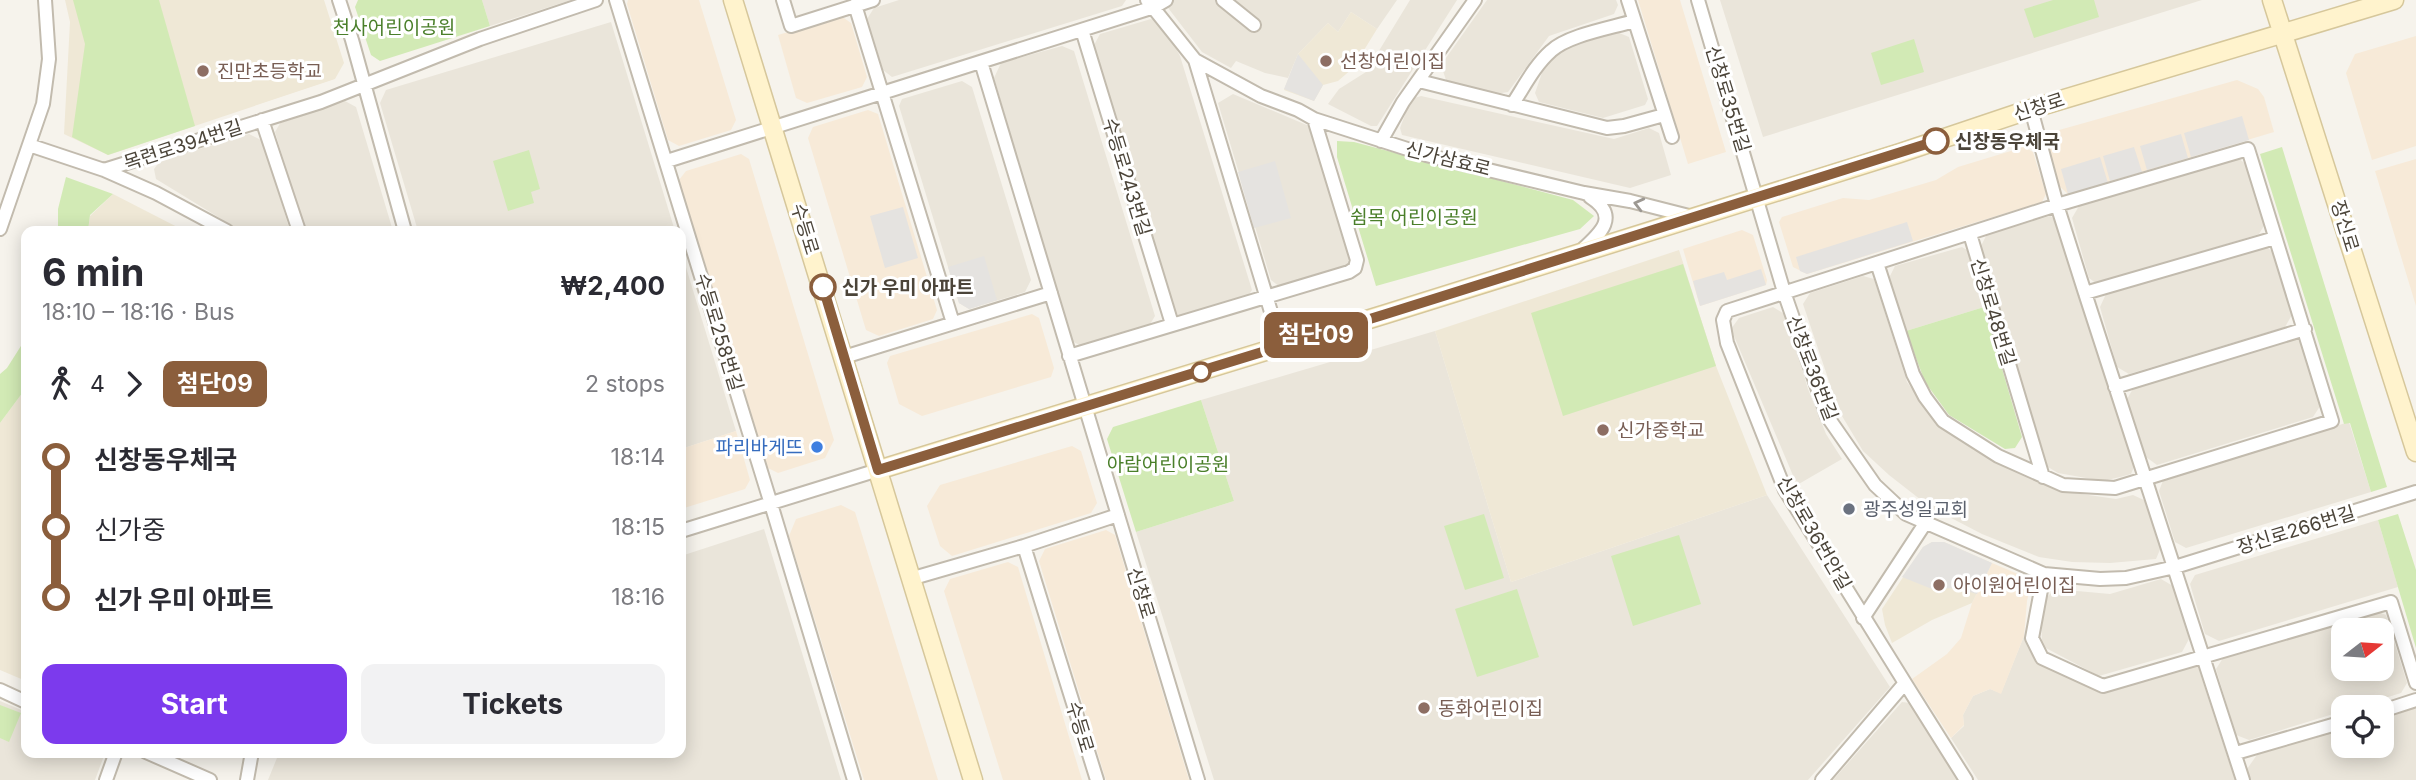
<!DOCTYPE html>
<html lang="en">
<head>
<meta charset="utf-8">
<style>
	body { margin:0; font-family:Inter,"Noto Sans KR",sans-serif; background:#f2f2f3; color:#2b2b33; height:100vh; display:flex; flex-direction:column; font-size:26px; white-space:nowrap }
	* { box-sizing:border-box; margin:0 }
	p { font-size:23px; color:#7c7c81 }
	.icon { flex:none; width:38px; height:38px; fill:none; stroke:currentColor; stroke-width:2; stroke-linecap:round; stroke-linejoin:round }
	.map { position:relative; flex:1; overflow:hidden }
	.side { position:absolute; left:21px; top:226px; width:665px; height:532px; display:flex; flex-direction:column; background:#fff; border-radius:14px; box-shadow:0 4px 18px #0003 }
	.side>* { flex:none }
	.badge { padding:0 14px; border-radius:10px; font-size:24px; line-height:46px }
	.needle { width:46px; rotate:73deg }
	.buttons { position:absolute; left:2331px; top:618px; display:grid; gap:14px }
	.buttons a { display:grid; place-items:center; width:63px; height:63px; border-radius:14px; background:#fff; box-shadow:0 4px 18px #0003; font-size:35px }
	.map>.badge { position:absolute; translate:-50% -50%; box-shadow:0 0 0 4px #fff }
	.legs { display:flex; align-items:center; gap:10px; height:77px; padding:0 21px; font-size:23px }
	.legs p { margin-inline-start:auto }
	.overview { display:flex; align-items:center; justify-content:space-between; height:119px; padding:0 21px }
	h1 { font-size:38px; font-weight:700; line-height:52px }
	.button { display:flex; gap:14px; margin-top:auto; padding:14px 21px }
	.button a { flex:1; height:80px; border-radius:14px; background:#7c3aed; color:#fff; font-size:28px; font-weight:700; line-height:80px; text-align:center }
	.button a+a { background:#f2f2f3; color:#2b2b33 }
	ul { padding:0 21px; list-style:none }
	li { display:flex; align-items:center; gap:24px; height:70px; font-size:26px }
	li i { display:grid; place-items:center; width:10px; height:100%; margin:0 9px; background:currentColor }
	li i::after { content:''; width:18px; height:18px; margin:-9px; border:5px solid; border-radius:50%; background:#fff }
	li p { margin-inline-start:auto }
	li:first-child i { background:linear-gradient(#0000 50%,currentColor 0) }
	li:last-child i { background:linear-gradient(currentColor 50%,#0000 0) }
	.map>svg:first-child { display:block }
	.residential { fill:#eae5da; fill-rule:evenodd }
	.commercial { fill:#f7ead8 }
	.education { fill:#efe8d6 }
	.green { fill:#d2eab5 }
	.parking { fill:#e5e3e0 }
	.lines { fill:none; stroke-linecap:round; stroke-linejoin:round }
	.street-casing { stroke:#c2bbae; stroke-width:16 }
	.secondary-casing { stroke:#d6c79b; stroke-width:21 }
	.street { stroke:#fff; stroke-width:12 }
	.secondary { stroke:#fff3cd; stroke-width:18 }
	.oneway { stroke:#9c9892 }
	.line-1-casing { stroke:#fff; stroke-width:16 }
	.line-1 { stroke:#8b5e3c; stroke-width:10 }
	.education-dot { fill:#8d6e63; stroke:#fff; stroke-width:2.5 }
	.stop-1-dot { fill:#fff; stroke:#8b5e3c; stroke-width:3.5 }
	.shop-dot { fill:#3f7fe0; stroke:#fff; stroke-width:2.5 }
	.worship-dot { fill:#6b7280; stroke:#fff; stroke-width:2.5 }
	.labels { text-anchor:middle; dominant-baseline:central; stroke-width:6; stroke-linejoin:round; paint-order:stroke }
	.park-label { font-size:19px; fill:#4a7f2a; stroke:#fff }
	.education-label { font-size:19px; fill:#785e54; stroke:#fff; text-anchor:start }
	.street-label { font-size:19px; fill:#4b4439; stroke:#fff }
	.stop-label { font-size:19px; font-weight:bold; fill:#4b4439; stroke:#fff; text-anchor:start }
	.shop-label { font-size:19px; fill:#366cbe; stroke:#fff; text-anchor:end }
	.worship-label { font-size:19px; fill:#5b616d; stroke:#fff; text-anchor:start }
</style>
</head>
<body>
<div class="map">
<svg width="2416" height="780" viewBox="0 0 2416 780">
	<rect width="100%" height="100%" fill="#f6f3ec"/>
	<path class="residential" d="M482 0H571L490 26Z
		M899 0H1126L1122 6 892 77 883 70 867 19 874 8Z
		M1162 0H1397L1377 29 1351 12 1338 32 1328 23 1298 54 1288 78 1265 73 1236 61 1231 68 1202 52Z
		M1410 0H1457L1377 126H1371L1328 104 1339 89 1366 72Z
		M1487 0H1616L1618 5 1614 14 1549 36 1508 92 1496 94 1446 80 1441 65Z
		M1720 0H2202L1763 137Z
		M1151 19 1161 22 1180 56 1252 290 1246 299 1183 318 1172 313 1093 47 1100 34Z
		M611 22 675 231H418L380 103 386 90Z
		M1617 32 1629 37 1648 99 1645 105 1603 118 1539 102 1535 93 1544 67 1555 52 1568 46Z
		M1062 46 1074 51 1155 316 1149 326 1081 346 1072 341 994 78 1001 63Z
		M962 81 972 87 1031 280 1025 292 969 309 959 303 899 106 902 99Z
		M1233 94 1309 126 1350 259 1346 267 1280 287 1271 280 1218 103Z
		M1421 96 1614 139 1649 128 1659 133 1671 175 1630 188 1402 135 1400 128 1411 99Z
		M345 101 356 107 393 231H305L275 132 282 120Z
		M249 134 263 141 290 231H241L156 179 154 169 160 161Z
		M2238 158 2247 165 2265 224 2259 234 2097 284 2089 278 2072 218 2079 206Z
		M2050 216 2058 221 2134 467 2131 474 2120 477 2103 481 2058 473 2048 467 1980 248 1987 234Z
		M1962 247 1967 250 1984 307 1906 331 1889 278 1895 266Z
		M2266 247 2275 253 2293 313 2285 327 2129 374 2117 367 2100 307 2106 294Z
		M681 251 736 431 681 449Z
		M1863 276 1874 279 1907 382 1925 407 1943 425 1972 447 2028 477 2061 491 2116 499 2133 495 2146 501 2162 545 2156 559 2110 563 2072 562 2039 557 1982 534 1930 507 1889 475 1863 451 1839 411 1803 304 1810 293Z
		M1773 307 1786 315 1808 389 1826 434 1842 459 1797 485 1731 329 1739 318Z
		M1435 331 1511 582 1767 495 1890 687 1808 780H1214L1136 532 1234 501 1201 400Z
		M2296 339 2304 344 2322 403 2313 417 2157 465 2146 457 2127 399 2134 387Z
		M2349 422 2371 492 2186 548 2175 542 2159 491 2164 478Z
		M2378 520 2398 587 2219 641 2205 634 2190 584 2195 575Z
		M764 529 841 780H268L279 753 681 752V556Z
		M2161 579 2173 586 2189 639 2182 652 2099 676 2042 646 2041 615 2046 598 2055 589 2110 594Z
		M2376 611 2386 615 2407 683 2401 693 2356 707H2343V711L2249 740 2236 735 2216 669 2225 655ZM2343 630H2382V668H2343Z
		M2024 636 2029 644 2103 692 2194 664 2198 667 2235 780H1978L1951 738 1964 726 1963 715 1973 696 1990 689 2001 693Z
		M0 701 26 712V752L105 753 95 780H0Z
		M1902 702 1910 703 1958 780H1833Z
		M2411 707 2416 709V780H2251L2247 769 2259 752 2343 727V746H2382V715Z"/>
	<path class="commercial" d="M628 0H699L736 120 731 130 679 146 668 140 627 4Z
		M1638 0H1680L1726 152 1688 164Z
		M841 16 851 23 867 77 862 87 807 103 796 98 778 35Z
		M2416 36V146L2372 160 2346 73 2355 54Z
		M2237 80 2258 89 2264 97 2274 132 2068 194 2057 184 2046 146 2052 132Z
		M868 110 878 114 937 310 933 319 879 336 866 330 808 138 813 127Z
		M2024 147 2033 152 2046 194 2042 202 1807 274 1793 267 1779 222 1782 217 1843 198 1869 200 1936 180 1958 167Z
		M741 154 749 159 834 440 825 458 778 473 768 468 679 180 686 171Z
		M2416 159V306L2375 171Z
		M1742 230 1753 235 1767 280 1766 285 1700 306 1683 249Z
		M1032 314 1039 318 1054 368 1051 377 922 416 899 404 887 363 890 356Z
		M736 431 750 480 745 489 681 509V449Z
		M1072 446 1081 451 1097 503 1091 513 952 556 940 546 927 506 940 485Z
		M841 505 855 512 938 780H864L789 536 796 519Z
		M1106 530 1115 535 1189 780H1106L1039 561 1045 549Z
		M1008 562 1018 567 1082 780H1003L944 591 950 579Z
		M1992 563 2032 580 2027 601 2024 636 2001 694 1990 689 1973 696 1963 715 1964 725 1951 738 1912 679 1947 654 1961 638 1972 603Z"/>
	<path class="education" d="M65 0H324L344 63 335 79 108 155 64 134 70 22Z
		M1351 12 1377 29 1353 68 1338 81 1323 85 1314 101 1284 90 1298 54 1328 23 1338 32Z
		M113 194 185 231H88L90 216Z
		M1679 250 1716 366 1767 495 1511 582 1435 331Z
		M26 388V681L0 670V423Z
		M1932 542H1944L1992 563 1972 603 1932 620 1892 643 1885 625 1882 609 1923 547Z"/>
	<path class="green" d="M73 0H159L195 126 108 155 72 137 85 44Z
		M358 0H482L490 26 380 61 371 55 355 7Z
		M2053 0H2094L2099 17 2034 38 2024 9Z
		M1914 39 1924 72 1881 85 1871 53Z
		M1337 141 1354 142 1573 200 1594 216 1580 229 1376 286 1337 157Z
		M2282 147 2387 487 2371 492 2350 423 2344 424 2260 154Z
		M529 150 540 189 531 192 534 203 508 211 493 161Z
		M66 177 113 194 90 215 88 231H58V209Z
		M1683 264 1716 366 1563 416 1531 313Z
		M1984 307 2022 437 2015 448 2005 449 1949 415 1925 382 1906 331Z
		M26 338V388L0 423V374L7 368Z
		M1201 400 1234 501 1136 532 1107 439 1113 427Z
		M1484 514 1504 578 1465 590 1444 526Z
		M2398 514 2416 570V648L2378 520Z
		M1679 535 1701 604 1633 626 1611 556Z
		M1517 589 1539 657 1477 677 1455 609Z
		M0 705 21 713 9 742 0 738Z"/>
	<path class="parking" d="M1298 54 1323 85 1314 101 1284 89Z
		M2242 116 2249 140 2191 157 2184 133Z
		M2181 134 2188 158 2147 170 2140 146Z
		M2134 147 2142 172 2110 181 2103 156Z
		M2100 157 2108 183 2068 194 2061 169Z
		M1275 161 1291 218 1254 228 1238 172Z
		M903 207 918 258 885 268 870 216Z
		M1907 222 1913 241 1807 274 1800 271 1796 257Z
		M984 256 997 300 969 309 959 303 948 267Z
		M1761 269 1766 285 1700 306 1693 281 1724 272 1727 280Z
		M1932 542H1944L1992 563 1977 594 1955 588 1932 589 1902 577 1923 547Z"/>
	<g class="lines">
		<defs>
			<path id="street" d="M339 0 352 40 405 231
				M616 0 771 504 854 780
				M783 0 791 26 873 0
				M1147 0 1195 60 1261 96 1298 110 1314 119 1426 155 1584 193 1630 201 1693 217
				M1223 0 1254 25
				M1628 0 1672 137
				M1698 0 1784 292 1827 416 1875 485 1906 514 2044 574 2100 579 2126 578 2175 567 2416 492
				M855 5 953 323
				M1082 30 1172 324
				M1195 60 1281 345
				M981 62 1198 780
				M1419 81 1607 128 1624 126 1664 115
				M1512 105C1524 87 1534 66 1551 51 1568 35 1611 28 1634 21
				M2031 109 2057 205 2085 293 2243 780
				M262 120 299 231
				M1381 141 1403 102 1475 0
				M29 145 104 170 321 102 480 39 596 0
				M667 161 1154 7 1166 0
				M104 170 156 193 227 231
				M0 229 43 104 49 59 45 0
				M1970 234 2043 477
				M1582 250C1601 233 1620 216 1590 197
				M2085 293 2275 238
				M1069 356 1349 272 1355 268 1357 260 1314 119
				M844 357 1051 293
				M2115 387 2305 329
				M681 531 878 470
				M1024 546 1097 780
				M2044 574 2032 638 2042 658 2103 686 2391 602 2416 683
				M910 579 1024 546 1118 515
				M1863 618 1926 522
				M1905 683 1966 780
				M0 690 26 702
				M2382 711 2416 700
				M146 752 210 780
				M2236 753 2343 722
				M106 780 116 752
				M247 780 252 752
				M1822 780 1905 683 1785 490 1727 343 1723 320 1727 311 2057 205 2248 149 2332 421 2115 488 2063 485 1998 456 1943 421 1925 397 1913 374 1877 263"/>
			<path id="secondary" d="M733 0 973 780
				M2272 0 2416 452
				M878 470 1386 314 1900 153 2031 109 2394 0"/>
		</defs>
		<use href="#street" class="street-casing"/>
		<use href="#secondary" class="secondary-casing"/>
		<use href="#street" class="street"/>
		<use href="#secondary" class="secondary"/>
	</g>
	<defs><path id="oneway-chevron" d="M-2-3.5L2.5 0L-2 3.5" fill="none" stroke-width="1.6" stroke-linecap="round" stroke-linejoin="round" transform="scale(1.75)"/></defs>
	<use class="oneway" href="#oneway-chevron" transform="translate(1639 204) rotate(-166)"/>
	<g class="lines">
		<defs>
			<path id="line-1" d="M823 287 878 470 1386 314 1936 141"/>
		</defs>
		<use href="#line-1" class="line-1-casing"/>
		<use href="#line-1" class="line-1"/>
	</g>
	<g class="education-dot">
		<circle cx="1326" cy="61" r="7"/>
		<circle cx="203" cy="71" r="7"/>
		<circle cx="1603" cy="430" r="7"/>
		<circle cx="1939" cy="585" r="7"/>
		<circle cx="1424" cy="708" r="7"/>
	</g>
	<g class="stop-1-dot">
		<circle cx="1936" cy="141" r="12"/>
		<circle cx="823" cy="287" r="12"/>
		<circle cx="1201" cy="372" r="9"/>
	</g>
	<circle class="shop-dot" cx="817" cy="447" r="7"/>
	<circle class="worship-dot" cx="1849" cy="509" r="7"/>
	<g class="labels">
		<g class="park-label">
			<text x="394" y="27">천사어린이공원</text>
			<text x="1414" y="217">쉼목 어린이공원</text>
			<text x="1168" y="464">아람어린이공원</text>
		</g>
		<g class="education-label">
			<text x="1340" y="61">선창어린이집</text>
			<text x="217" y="71">진만초등학교</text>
			<text x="1617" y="430">신가중학교</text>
			<text x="1953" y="585">아이원어린이집</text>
			<text x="1438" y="708">동화어린이집</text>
		</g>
		<g class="street-label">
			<text transform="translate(1728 99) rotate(73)">신창로35번길</text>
			<text transform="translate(2039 107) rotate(-18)">신창로</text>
			<text transform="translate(183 145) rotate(-18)">목련로394번길</text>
			<text transform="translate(1448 159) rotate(14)">신가삼효로</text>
			<text transform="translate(1127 177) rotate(73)">수등로243번길</text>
			<text transform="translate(2345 226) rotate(73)">장신로</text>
			<text transform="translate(805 229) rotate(73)">수등로</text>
			<text transform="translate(1993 312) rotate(73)">신창로48번길</text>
			<text transform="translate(719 332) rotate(73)">수등로258번길</text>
			<text transform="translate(1812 368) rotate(69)">신창로36번길</text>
			<text transform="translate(2296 530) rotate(-17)">장신로266번길</text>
			<text transform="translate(1814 533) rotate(60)">신창로36번안길</text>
			<text transform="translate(1141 593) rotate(73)">신창로</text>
			<text transform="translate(1080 727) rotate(73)">수등로</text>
		</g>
		<g class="stop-label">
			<text x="1955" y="141">신창동우체국</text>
			<text x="842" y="287">신가 우미 아파트</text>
		</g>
		<g class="shop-label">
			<text x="803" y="447">파리바게뜨</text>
		</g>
		<g class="worship-label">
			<text x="1863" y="509">광주성일교회</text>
		</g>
	</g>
</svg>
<div class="buttons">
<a><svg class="needle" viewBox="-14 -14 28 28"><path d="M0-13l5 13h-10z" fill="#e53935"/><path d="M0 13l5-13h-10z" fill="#7c7c81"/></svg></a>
<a><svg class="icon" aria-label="locate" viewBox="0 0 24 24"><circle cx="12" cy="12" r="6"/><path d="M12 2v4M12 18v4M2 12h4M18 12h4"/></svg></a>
</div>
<b class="badge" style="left:1316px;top:335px;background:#8b5e3c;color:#fff">첨단09</b>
<section class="side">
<div class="overview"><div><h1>6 min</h1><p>18:10 – 18:16 · Bus</p></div><b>₩2,400</b></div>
<div class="legs"><svg class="icon" aria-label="walk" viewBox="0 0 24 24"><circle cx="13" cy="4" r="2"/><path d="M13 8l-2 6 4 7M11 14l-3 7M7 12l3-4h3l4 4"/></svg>4<svg class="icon" aria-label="forward" viewBox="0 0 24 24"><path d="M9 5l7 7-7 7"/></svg><b class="badge" style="background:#8b5e3c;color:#fff">첨단09</b><p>2 stops</p></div>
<ul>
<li><i style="color:#8b5e3c"></i><b>신창동우체국</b><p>18:14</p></li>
<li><i style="color:#8b5e3c"></i><span>신가중</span><p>18:15</p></li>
<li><i style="color:#8b5e3c"></i><b>신가 우미 아파트</b><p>18:16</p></li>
</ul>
<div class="button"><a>Start</a><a>Tickets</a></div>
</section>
</div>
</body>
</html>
